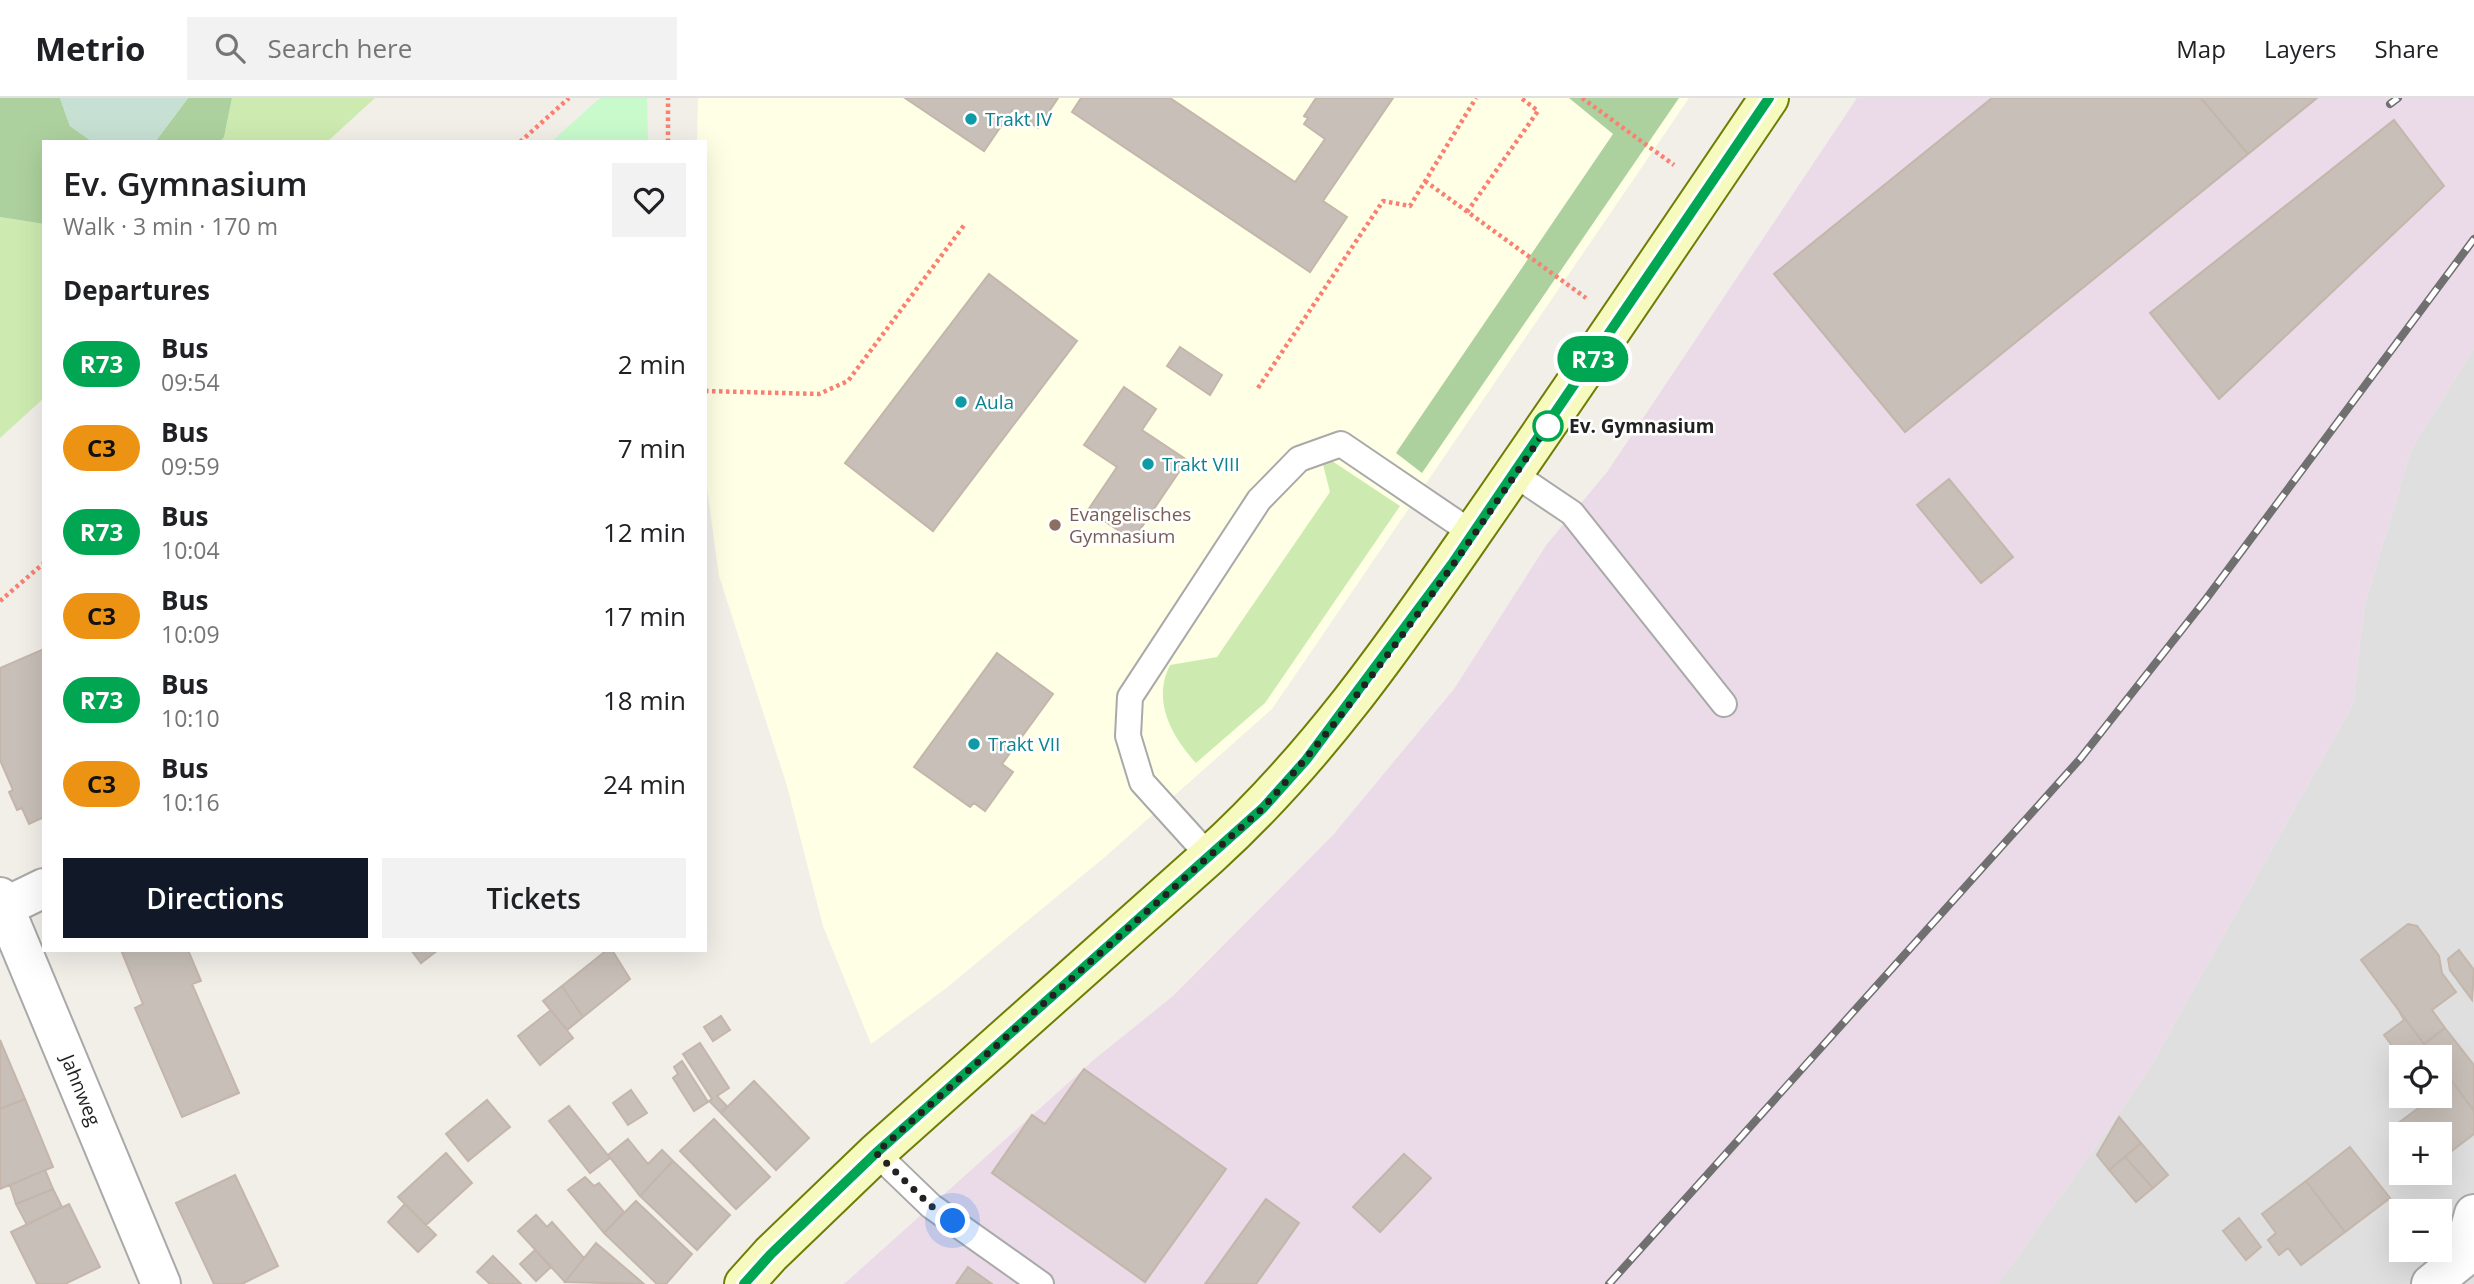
<!DOCTYPE html>
<html lang="en">
<head>
<meta charset="utf-8">
<style>
	body { margin:0; font-family:"Open Sans",sans-serif; background:#f2f2f2; color:#202124; height:100vh; display:flex; flex-direction:column; font-size:26px; white-space:nowrap }
	* { box-sizing:border-box; margin:0 }
	p { font-size:23px; color:#757577 }
	.icon { flex:none; width:38px; height:38px; fill:none; stroke:currentColor; stroke-width:2; stroke-linecap:round; stroke-linejoin:round }
	.map { position:relative; flex:1; overflow:hidden }
	.panel { position:absolute; left:42px; top:42px; width:665px; height:812px; display:flex; flex-direction:column; background:#fff; border-radius:0px; box-shadow:0 7px 28px #0002 }
	.panel>* { flex:none }
	.badge { padding:0 14px; border-radius:23px; font-size:24px; line-height:46px }
	.buttons { position:absolute; left:2389px; top:947px; display:grid; gap:14px }
	.buttons a { display:grid; place-items:center; width:63px; height:63px; border-radius:0px; background:#fff; box-shadow:0 7px 28px #0002; font-size:35px }
	.you { position:absolute; width:35px; height:35px; margin:-18px; border:5px solid #fff; border-radius:50%; background:#1a73e8; box-shadow:0 0 0 10px #1a73e833 }
	.map>.badge { position:absolute; translate:-50% -50%; box-shadow:0 0 0 4px #fff }
	h2 { padding:0 21px; font-size:26px; line-height:63px }
	.round { display:grid; place-items:center; flex:none; width:74px; height:74px; border-radius:0px; background:#f2f2f2 }
	.headline { display:flex; align-items:center; justify-content:space-between; height:119px; padding:0 21px }
	h1 { font-size:33px; font-weight:600; line-height:52px }
	.action { display:flex; gap:14px; margin-top:auto; padding:14px 21px }
	.action a { flex:1; height:80px; border-radius:0px; background:#111827; color:#fff; font-size:28px; font-weight:600; line-height:80px; text-align:center }
	.action a+a { background:#f2f2f2; color:#202124 }
	ul { padding:0; list-style:none }
	li { display:flex; align-items:center; gap:21px; height:84px; padding:0 21px }
	li div { flex:1 }
	li b { display:block; font-size:26px }
	li em { font-style:normal }
	li .badge { min-width:77px; font-weight:700; text-align:center }
	header { display:flex; align-items:center; gap:42px; box-sizing:border-box; height:98px; padding:0 35px; background:#fff; border-bottom:2px solid #e0e0e0 }
	header strong { font-size:33px }
	nav { display:flex; gap:38px; margin-inline-start:auto; font-size:24px }
	.search { width:490px; height:63px; background:#f2f2f2; display:flex; align-items:center; gap:18px; box-sizing:border-box; padding:0 24px; border-radius:0px; color:#757577; font-size:26px }
	.map>svg:first-child { display:block }
	.residential { fill:#e0dfdf; fill-rule:evenodd }
	.industrial { fill:#ebdbe8 }
	.education { fill:#ffffe5 }
	.grass { fill:#cdebb0 }
	.forest { fill:#add19e }
	.wetland { fill:#c6e0d4 }
	.park { fill:#c8facc }
	.building { fill:#c7bfb8; stroke:#c4b6ab; stroke-width:2 }
	.lines { fill:none; stroke-linecap:round; stroke-linejoin:round }
	.lane-casing { stroke:#a9a9a9; stroke-width:28 }
	.street-casing { stroke:#a9a9a9; stroke-width:42 }
	.secondary-casing { stroke:#707d05; stroke-width:42 }
	.path { stroke:#fa8072; stroke-width:4.5; stroke-dasharray:3.5 3.5; stroke-linecap:butt }
	.lane { stroke:#fff; stroke-width:24 }
	.street { stroke:#fff; stroke-width:38 }
	.secondary { stroke:#f7fabf; stroke-width:38 }
	.rail-casing { stroke:#707070; stroke-width:8 }
	.rail { stroke:#fff; stroke-width:5; stroke-dasharray:16; stroke-linecap:butt }
	.line-casing { stroke:#fff; stroke-width:16 }
	.line { stroke:#00a651; stroke-width:10 }
	.walk { stroke:#222; stroke-width:7; stroke-dasharray:0 12.6 }
	.culture-dot { fill:#0f9aa8; stroke:#fff; stroke-width:2.5 }
	.stop-dot { fill:#fff; stroke:#00a651; stroke-width:3.5 }
	.education-dot { fill:#8d6e63; stroke:#fff; stroke-width:2.5 }
	.labels { text-anchor:middle; dominant-baseline:central; stroke-width:5; stroke-linejoin:round; paint-order:stroke }
	.culture-label { font-size:19px; fill:#0d838f; stroke:#fff; text-anchor:start }
	.stop-label { font-size:19px; font-weight:bold; fill:#222; stroke:#fff; text-anchor:start }
	.education-label { font-size:19px; fill:#785e54; stroke:#fff; text-anchor:start }
	.street-label { font-size:19px; fill:#222; stroke:#fff }
</style>
</head>
<body>
<header>
<strong>Metrio</strong>
<div class="search"><svg class="icon" aria-label="search" viewBox="0 0 24 24"><circle cx="10" cy="10" r="6"/><path d="M15 15l6 6"/></svg>Search here</div>
<nav><a>Map</a><a>Layers</a><a>Share</a></nav>
</header>
<div class="map">
<svg width="2474" height="1186" viewBox="0 0 2474 1186">
	<rect width="100%" height="100%" fill="#f2efe9"/>
	<path class="residential" d="M2474 250V1186H1998L2145 978 2353 606 2364 509 2411 352ZM2401 959H2440V998H2401ZM2401 1036H2440V1074H2401ZM2401 1113H2440V1152H2401Z"/>
	<path class="industrial" d="M1857 0H2474V250L2411 352 2364 509 2353 606 2145 978 1998 1186H844L1096 960 1173 898 1333 737 1454 591 1547 446 1607 374Z"/>
	<path class="education" d="M698 0H1689L1272 611 1106 758 945 891 871 946 823 828 787 688 719 478 705 375V44H697Z"/>
	<path class="grass" d="M232 0H375L327 44H220L224 39Z
		M0 119 44 126V300L0 340Z
		M1320 355 1400 408 1265 605 1196 665C1171 637 1152 603 1170 567L1217 559 1330 394Z"/>
	<path class="forest" d="M0 0H60L70 28 93 44H44V126L0 119Z
		M188 0H232L224 39 220 44H155Z
		M1569 0H1679L1422 375 1396 355 1613 36Z"/>
	<path class="wetland" d="M60 0H188L155 44H93L70 28Z"/>
	<path class="park" d="M600 0H647L648 44H551Z"/>
	<path class="building" d="M905 0H1058L1038 30 1012 12 984 53Z
		M1081 0H1170L1295 84 1325 41 1304 26 1308 20 1304 18 1316 0H1393L1323 103 1347 119 1310 174 1072 14Z
		M1992 0H2201L2248 56 1905 334 1774 176Z
		M2201 0H2317L2248 56Z
		M2394 22 2444 88 2219 301 2150 215Z
		M989 176 1077 243 933 433 845 365Z
		M1180 249 1222 277 1210 297 1167 268Z
		M1124 289 1156 311 1142 332 1187 362 1133 442 1088 412 1117 369 1084 347Z
		M1949 381 2013 459 1981 485 1917 407Z
		M44 551V719L29 726 22 710 17 712 9 694 13 692 0 662V570Z
		M997 555 1053 596 1002 666 1013 674 985 713 974 705 970 709 914 669Z
		M2408 826 2417 828 2439 858 2442 875 2456 894 2432 912 2445 930 2424 946 2361 862Z
		M121 852H188L201 883 192 886 239 995 182 1019 135 910 143 906Z
		M411 852H438L421 865Z
		M607 852H612L630 881 583 919 562 888Z
		M2459 852 2474 872 2472 902 2450 872 2448 861Z
		M562 888 583 919 567 932 543 903Z
		M2398 911 2424 946 2434 959 2401 960 2384 937 2404 922Z
		M551 912 573 940 540 967 518 938Z
		M721 918 730 932 713 943 704 929Z
		M2445 930 2474 967V1013L2440 967V959H2434L2424 946Z
		M0 942 25 1001 0 1011Z
		M700 945 729 990 717 998 727 1008 721 1015 709 1003 712 1001 683 956Z
		M682 963 708 1004 694 1013 673 980 678 976 674 969Z
		M2440 967 2474 1013V1036L2440 1062V1036H2401V1039L2393 1029 2432 1000 2430 998H2440Z
		M1084 971 1226 1071 1145 1184 992 1075 1032 1017 1045 1026Z
		M754 983 809 1040 776 1072 721 1015Z
		M631 992 647 1015 628 1027 613 1005Z
		M25 1001 53 1069 0 1091V1011Z
		M487 1002 510 1029 468 1063 446 1036Z
		M569 1008 610 1060 590 1075 549 1023Z
		M2119 1019 2141 1045 2109 1072 2097 1057Z
		M714 1021 770 1079 736 1111 680 1053Z
		M628 1041 648 1066 662 1052 673 1063 640 1098 608 1057Z
		M2141 1045 2168 1077 2153 1090 2125 1059Z
		M2350 1049 2390 1100 2345 1134 2306 1083Z
		M446 1055 472 1085 426 1127 398 1099Z
		M1404 1056 1431 1080 1380 1134 1353 1109Z
		M2125 1059 2153 1090 2136 1104 2109 1072Z
		M673 1063 730 1117 697 1152 640 1098Z
		M45 1072 53 1091 16 1106 10 1087Z
		M235 1077 278 1168 242 1186H214L176 1105Z
		M585 1079 594 1088 599 1085 624 1114 604 1135 568 1092Z
		M2306 1083 2345 1134 2301 1167 2288 1150 2279 1157 2268 1142 2276 1135 2262 1116Z
		M53 1091 62 1109 27 1127 16 1106Z
		M1266 1101 1299 1125 1256 1186H1205Z
		M636 1103 692 1156 666 1186H657L604 1135Z
		M69 1106 100 1169 65 1186H37L11 1134Z
		M405 1106 436 1137 418 1154 388 1124Z
		M536 1117 547 1129 552 1124 584 1160 565 1184 518 1133Z
		M2239 1120 2261 1149 2246 1162 2223 1133Z
		M596 1145 644 1186 565 1184Z
		M535 1152 551 1169 536 1183 520 1166Z
		M493 1158 521 1186H490L477 1174Z
		M968 1169 992 1186H956Z"/>
	<g class="lines">
		<defs>
			<path id="lane" d="M1514 376 1572 415 1724 606
				M1209 758 1142 684 1128 638 1130 599 1259 402 1299 361 1341 346 1472 435
				M876 1055 931 1108 1041 1186"/>
			<path id="street" d="M0 799 161 1186
				M5 809 44 790
				M2431 1186 2462 1161 2474 1116"/>
			<path id="secondary" d="M744 1186 771 1156 876 1055 1209 758C1314 663 1393 550 1473 434 1573 290 1671 145 1769 0"/>
		</defs>
		<use href="#lane" class="lane-casing"/>
		<use href="#street" class="street-casing"/>
		<use href="#secondary" class="secondary-casing"/>
		<path class="path" d="M1582 0 1674 67
			M520 44 569 0
			M668 44V0
			M1425 83 1586 200
			M1467 114 1538 13 1521 0
			M1258 290 1383 103 1410 108 1476 0
			M705 293 819 296 848 283 965 126
			M0 503 44 465"/>
		<use href="#lane" class="lane"/>
		<use href="#street" class="street"/>
		<use href="#secondary" class="secondary"/>
		<defs>
			<path id="rail" d="M2390 6 2398 0
				M1609 1186 2080 661 2206 501 2474 141"/>
		</defs>
		<use href="#rail" class="rail-casing"/>
		<use href="#rail" class="rail"/>
	</g>
	<g class="lines">
		<defs>
			<path id="line" d="M744 1186 771 1156 876 1055 1263 710 1306 662 1452 466 1769 0"/>
		</defs>
		<use href="#line" class="line-casing"/>
		<use href="#line" class="line"/>
		<path class="walk" d="M953 1123 931 1108 876 1055 1263 710C1368 592 1460 459 1548 328"/>
	</g>
	<g class="culture-dot">
		<circle cx="971" cy="21" r="7"/>
		<circle cx="961" cy="304" r="7"/>
		<circle cx="1148" cy="366" r="7"/>
		<circle cx="974" cy="646" r="7"/>
	</g>
	<circle class="stop-dot" cx="1548" cy="328" r="14"/>
	<circle class="education-dot" cx="1055" cy="427" r="7"/>
	<g class="labels">
		<g class="culture-label">
			<text x="985" y="21">Trakt IV</text>
			<text x="975" y="304">Aula</text>
			<text x="1162" y="366">Trakt VIII</text>
			<text x="988" y="646">Trakt VII</text>
		</g>
		<g class="stop-label">
			<text x="1569" y="328">Ev. Gymnasium</text>
		</g>
		<g class="education-label">
			<text x="1069" y="416">Evangelisches<tspan x="1069" dy="22">Gymnasium</tspan></text>
		</g>
		<g class="street-label">
			<text transform="translate(81 992) rotate(68)">Jahnweg</text>
		</g>
	</g>
</svg>
<div class="buttons">
<a><svg class="icon" aria-label="locate" viewBox="0 0 24 24"><circle cx="12" cy="12" r="6"/><path d="M12 2v4M12 18v4M2 12h4M18 12h4"/></svg></a>
<a>+</a>
<a>−</a>
</div>
<div class="you" style="left:953px;top:1123px"></div>
<b class="badge" style="left:1593px;top:261px;background:#00a651;color:#fff">R73</b>
<section class="panel">
<div class="headline"><div><h1>Ev. Gymnasium</h1><p>Walk · 3 min · 170 m</p></div><a class="round"><svg class="icon" aria-label="heart" viewBox="0 0 24 24"><path d="M12 20l-8-8c-3-5 5-10 8-4 3-6 11-1 8 4z"/></svg></a></div>
<h2>Departures</h2>
<ul>
<li><span class="badge" style="background:#00a651;color:#fff">R73</span><div><b>Bus</b><p>09:54</p></div><em>2 min</em></li>
<li><span class="badge" style="background:#ec9313;color:#111">C3</span><div><b>Bus</b><p>09:59</p></div><em>7 min</em></li>
<li><span class="badge" style="background:#00a651;color:#fff">R73</span><div><b>Bus</b><p>10:04</p></div><em>12 min</em></li>
<li><span class="badge" style="background:#ec9313;color:#111">C3</span><div><b>Bus</b><p>10:09</p></div><em>17 min</em></li>
<li><span class="badge" style="background:#00a651;color:#fff">R73</span><div><b>Bus</b><p>10:10</p></div><em>18 min</em></li>
<li><span class="badge" style="background:#ec9313;color:#111">C3</span><div><b>Bus</b><p>10:16</p></div><em>24 min</em></li>
</ul>
<div class="action"><a>Directions</a><a>Tickets</a></div>
</section>
</div>
</body>
</html>
